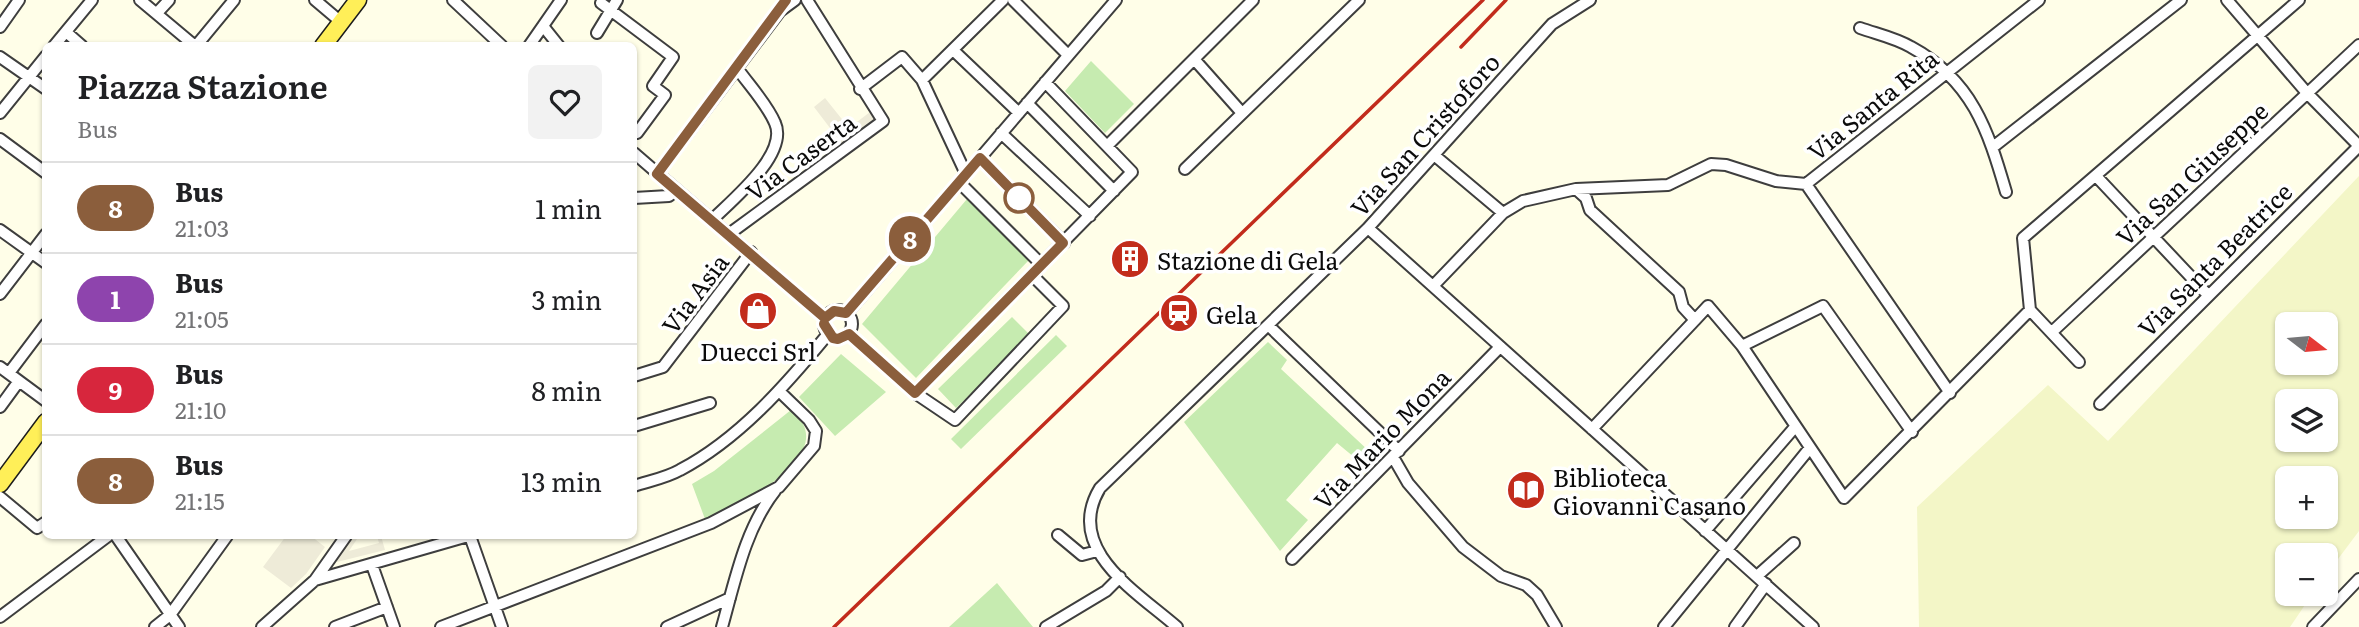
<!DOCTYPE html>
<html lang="it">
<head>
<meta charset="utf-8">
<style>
	body { margin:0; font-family:Literata,serif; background:#f2f2f2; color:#202124; height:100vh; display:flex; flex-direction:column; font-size:26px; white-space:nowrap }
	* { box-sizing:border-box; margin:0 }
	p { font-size:23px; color:#757577 }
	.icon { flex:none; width:38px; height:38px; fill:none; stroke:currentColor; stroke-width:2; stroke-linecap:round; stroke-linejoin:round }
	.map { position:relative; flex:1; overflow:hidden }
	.side { position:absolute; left:42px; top:42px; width:595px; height:497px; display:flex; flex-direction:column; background:#fff; border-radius:10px; box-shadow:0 2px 5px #0004 }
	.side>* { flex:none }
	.badge { padding:0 14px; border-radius:23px; font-size:24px; line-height:46px }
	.needle { width:46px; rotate:106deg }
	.controls { position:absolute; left:2275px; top:312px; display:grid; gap:14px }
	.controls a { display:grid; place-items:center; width:63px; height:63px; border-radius:10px; background:#fff; box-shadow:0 2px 5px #0004; font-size:35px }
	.map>.badge { position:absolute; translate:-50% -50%; box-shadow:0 0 0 4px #fff }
	.round { display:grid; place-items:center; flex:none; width:74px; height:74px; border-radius:10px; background:#f2f2f2 }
	.summary { display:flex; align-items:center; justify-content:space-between; height:119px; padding:0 35px }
	h1 { font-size:33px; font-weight:600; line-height:52px }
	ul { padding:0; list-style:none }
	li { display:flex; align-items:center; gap:21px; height:91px; padding:0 35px; border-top:2px solid #e0e0e0 }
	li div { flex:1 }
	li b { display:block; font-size:26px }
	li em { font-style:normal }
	li .badge { min-width:77px; font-weight:700; text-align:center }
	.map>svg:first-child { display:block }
	.farmland { fill:#f3f6c7; fill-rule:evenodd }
	.green { fill:#c6ebb0 }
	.plaza { fill:#eeebd8 }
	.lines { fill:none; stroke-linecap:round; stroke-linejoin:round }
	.street-casing { stroke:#3e3e3e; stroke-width:14 }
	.primary-casing { stroke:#1c1c1c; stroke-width:19 }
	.street { stroke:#fff; stroke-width:10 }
	.primary { stroke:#ffef58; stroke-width:16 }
	.rail { stroke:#c22c1c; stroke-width:3.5 }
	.line-casing { stroke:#fff; stroke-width:16 }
	.line { stroke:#8b5e3c; stroke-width:10 }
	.stop-dot { fill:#fff; stroke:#8b5e3c; stroke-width:3.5 }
	.labels { text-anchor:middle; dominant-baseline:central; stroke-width:7; stroke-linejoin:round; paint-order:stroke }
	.street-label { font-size:24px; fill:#0b0b0b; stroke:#fff }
	.poi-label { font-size:24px; fill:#0b0b0b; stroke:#fff; text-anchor:start }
</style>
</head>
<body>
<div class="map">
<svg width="2359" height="627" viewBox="0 0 2359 627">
	<rect width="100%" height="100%" fill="#fffee8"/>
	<path class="farmland" d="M2359 176V531L2326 575V555H2287V593H2313L2290 627H1919L1917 507 2048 385 2108 441ZM2287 324H2326V362H2287ZM2287 401H2326V439H2287ZM2287 478H2326V516H2287Z"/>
	<path class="green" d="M1091 61 1134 104 1105 133 1065 91Z
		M967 199 1029 260 916 378 862 324Z
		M1012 317 1031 336 956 408 938 389Z
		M1056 335 1067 346 961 449 951 439Z
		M1268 342 1287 360 1281 369 1370 452 1360 462 1337 443 1286 500 1308 520 1280 551 1184 422Z
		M841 354 886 392 835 436 799 397Z
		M791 410C845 453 740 506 705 519L692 484 714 471Z
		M997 583 1033 627H949Z"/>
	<path class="plaza" d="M825 98 849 128 874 109 883 121 846 149 814 107Z
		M286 536H311L325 547 306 574 291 588 263 567Z
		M352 536H359L349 551 379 543 377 536H381L385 550 337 562 336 559Z"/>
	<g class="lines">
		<defs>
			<path id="street" d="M140 0 195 46
				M315 0 341 22
				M453 0 502 46
				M1013 0 1068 55
				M2227 0 2307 93 2359 146
				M601 3 673 57 653 86 665 95 637 133
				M157 13 169 0
				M543 26 559 46
				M0 27 19 0
				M1860 28C1877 34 1896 38 1911 47 1972 80 1988 130 2006 192
				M66 32 82 46
				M597 33 617 0
				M54 46 92 0
				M196 46 234 0
				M529 46 561 0
				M953 50 1019 113
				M0 57 46 89
				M1194 59 1242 113
				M922 80 1003 0
				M860 89 902 57 922 80 966 174
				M1027 103 1114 191
				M0 113 46 56
				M1001 133 1090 216
				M0 139 46 173
				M1107 146 1253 0
				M1993 147 2181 0
				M634 153 825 318
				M1434 155 1503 213
				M980 158 1064 243
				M1185 169 1359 0
				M657 174 780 11 795 0
				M2096 176 2207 294
				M959 182 1042 265
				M1806 184 1950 393
				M1576 189 1586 198 1590 210 1679 292 1683 307 1695 320 1708 306 1742 346 1844 498 2030 310 2079 362
				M634 198 669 196 676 190
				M712 220C732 200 789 154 775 123 767 104 749 85 737 68
				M1368 228 1813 627
				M0 230 46 263
				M729 234 883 121 807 0
				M1433 286 1503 213 1523 201 1576 189 1668 185 1711 164 1726 165 1776 181 1806 184 2039 0
				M0 294 46 234
				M2030 310 2023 238 2299 0
				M824 324a14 14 0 1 1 28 0a14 14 0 1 1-28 0Z
				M847 313 1116 0
				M1269 326 1399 451
				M2053 331 2359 45
				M849 334 915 393 955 420 1063 306 1032 275
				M1742 346 1823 306 1912 432
				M0 367 46 401
				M9 373 46 324
				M634 376 663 367 751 252
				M915 393 1132 172 1045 82
				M2100 404 2359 146
				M0 407 19 381
				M634 426 710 403
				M1592 429 1695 320
				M1393 457 1408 483 1463 547 1501 576 1526 585 1537 595 1556 627
				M634 486C649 481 666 478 680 470 739 439 786 385 828 334
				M0 497 37 528 46 522
				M1705 531 1795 427
				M1058 535 1082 555 1097 551
				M116 536 179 627
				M470 536 502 627
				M1292 559 1500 347
				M372 565 394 627
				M1757 576 1794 543
				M315 580 468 536
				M0 617 108 536
				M155 627 170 615 227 536
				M262 627 315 580 346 536
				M335 627 387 607
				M441 627 711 523 779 487 814 446 816 431 809 420 779 391
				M667 627 730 598
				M722 627C735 581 745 529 775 491
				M1046 627 1106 591 1120 577
				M1177 627C1137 592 1063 549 1100 488L1368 228 1552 24 1590 0
				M1664 627 1809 449
				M1735 627 1766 584
				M2313 627 2359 579"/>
			<path id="primary" d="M323 46 358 0
				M0 484 46 422"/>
		</defs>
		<use href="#street" class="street-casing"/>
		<use href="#primary" class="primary-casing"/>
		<use href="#street" class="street"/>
		<use href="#primary" class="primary"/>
		<path class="rail" d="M1461 47 1506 0
			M834 627 1483 0"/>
	</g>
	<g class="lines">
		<defs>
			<path id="line" d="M786 0 657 174 825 318 834 311 846 313 980 158 1063 243 915 393 849 334 838 339 833 338 824 324"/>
		</defs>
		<use href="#line" class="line-casing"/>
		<use href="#line" class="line"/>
	</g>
	<defs>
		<symbol id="building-disc" viewBox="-11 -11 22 22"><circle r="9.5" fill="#c22c1c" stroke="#fff"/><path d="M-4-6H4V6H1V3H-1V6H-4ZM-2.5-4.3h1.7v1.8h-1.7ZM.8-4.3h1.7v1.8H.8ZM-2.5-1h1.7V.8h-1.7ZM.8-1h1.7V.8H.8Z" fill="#fff"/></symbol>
		<symbol id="shop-disc" viewBox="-11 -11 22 22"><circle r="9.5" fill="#c22c1c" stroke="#fff"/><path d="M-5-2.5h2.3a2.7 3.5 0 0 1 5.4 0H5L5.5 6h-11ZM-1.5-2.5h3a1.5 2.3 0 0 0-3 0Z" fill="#fff"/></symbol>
		<symbol id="station-disc" viewBox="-11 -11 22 22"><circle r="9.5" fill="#c22c1c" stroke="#fff"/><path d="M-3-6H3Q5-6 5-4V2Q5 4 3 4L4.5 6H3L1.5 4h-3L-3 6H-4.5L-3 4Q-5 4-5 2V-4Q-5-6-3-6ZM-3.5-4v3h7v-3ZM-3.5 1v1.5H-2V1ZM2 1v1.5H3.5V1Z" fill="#fff"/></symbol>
		<symbol id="library-disc" viewBox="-11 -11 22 22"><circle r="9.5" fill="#c22c1c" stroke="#fff"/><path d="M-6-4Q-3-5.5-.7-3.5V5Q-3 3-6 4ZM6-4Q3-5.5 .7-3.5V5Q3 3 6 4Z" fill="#fff"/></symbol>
	</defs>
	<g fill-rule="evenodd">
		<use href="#building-disc" x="1108" y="237" width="44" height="44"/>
		<use href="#shop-disc" x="736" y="289" width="44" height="44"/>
		<use href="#station-disc" x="1157" y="291" width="44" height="44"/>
		<use href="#library-disc" x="1504" y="468" width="44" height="44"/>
	</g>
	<circle class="stop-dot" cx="1019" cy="198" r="14"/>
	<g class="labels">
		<g class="street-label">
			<text transform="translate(1872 104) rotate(-39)">Via Santa Rita</text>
			<text transform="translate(1424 134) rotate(-48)">Via San Cristoforo</text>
			<text transform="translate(800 156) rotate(-36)">Via Caserta</text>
			<text transform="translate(2191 173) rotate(-43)">Via San Giuseppe</text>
			<text transform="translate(2214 259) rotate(-45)">Via Santa Beatrice</text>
			<text transform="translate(694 293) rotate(-53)">Via Asia</text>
			<text transform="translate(1381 438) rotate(-46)">Via Mario Mona</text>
		</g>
		<g class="poi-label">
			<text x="1157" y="259">Stazione di Gela</text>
			<text x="1206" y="313">Gela</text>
			<text x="758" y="350" text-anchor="middle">Duecci Srl</text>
			<text x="1553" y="476">Biblioteca<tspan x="1553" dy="28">Giovanni Casano</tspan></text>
		</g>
	</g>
</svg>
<div class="controls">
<a><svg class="needle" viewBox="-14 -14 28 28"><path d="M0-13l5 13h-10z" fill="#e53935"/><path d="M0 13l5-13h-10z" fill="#757577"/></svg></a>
<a><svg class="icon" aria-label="layers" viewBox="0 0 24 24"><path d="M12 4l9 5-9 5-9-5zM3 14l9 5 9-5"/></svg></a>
<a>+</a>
<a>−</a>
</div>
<b class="badge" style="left:910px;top:239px;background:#8b5e3c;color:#fff">8</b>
<section class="side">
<div class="summary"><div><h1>Piazza Stazione</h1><p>Bus</p></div><a class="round"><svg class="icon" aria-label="heart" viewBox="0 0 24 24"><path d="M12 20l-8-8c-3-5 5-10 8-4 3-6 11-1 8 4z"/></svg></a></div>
<ul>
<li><span class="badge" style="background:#8b5e3c;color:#fff">8</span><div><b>Bus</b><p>21:03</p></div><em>1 min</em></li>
<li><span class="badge" style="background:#8e44ad;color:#fff">1</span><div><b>Bus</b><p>21:05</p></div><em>3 min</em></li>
<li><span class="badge" style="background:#d7263d;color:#fff">9</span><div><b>Bus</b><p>21:10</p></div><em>8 min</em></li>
<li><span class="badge" style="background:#8b5e3c;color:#fff">8</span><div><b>Bus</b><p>21:15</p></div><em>13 min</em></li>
</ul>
</section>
</div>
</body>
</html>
